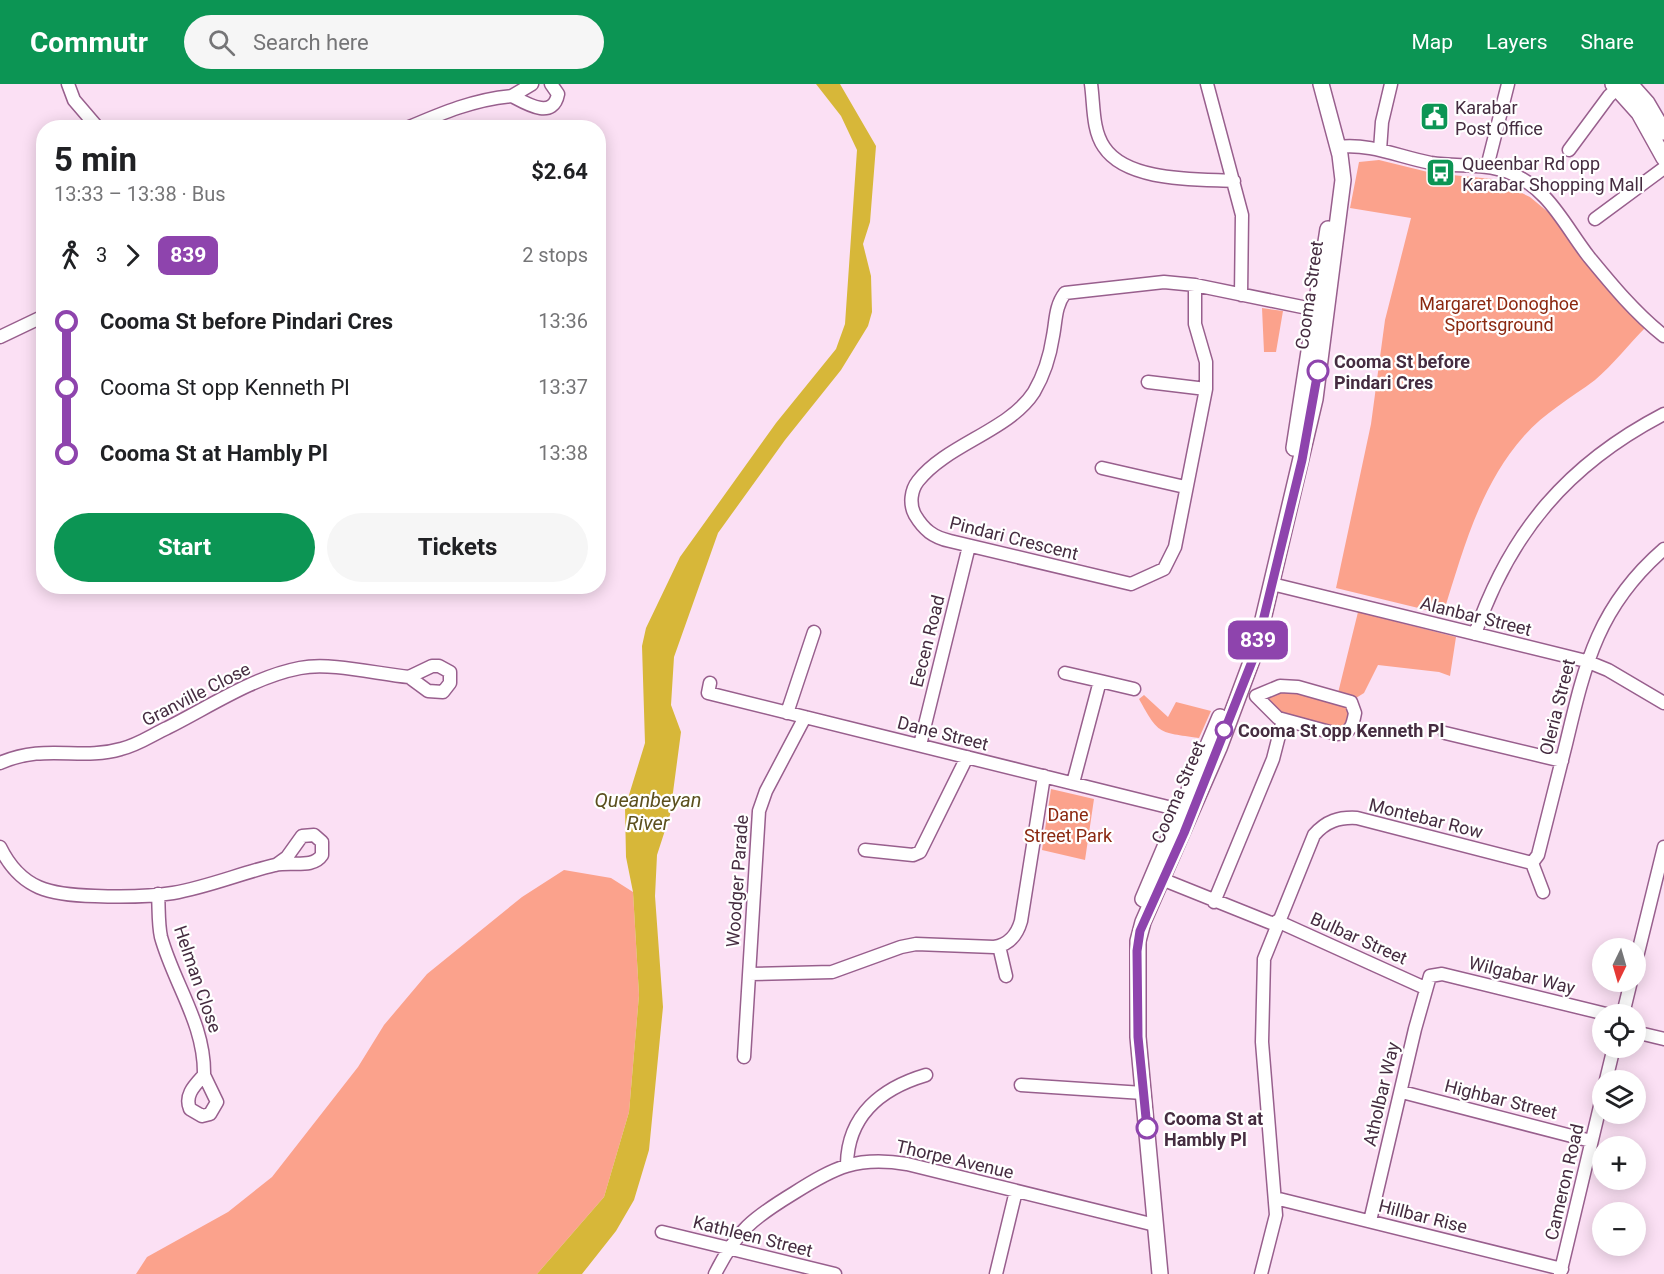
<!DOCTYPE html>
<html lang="en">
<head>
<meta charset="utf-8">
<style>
	body { margin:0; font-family:Roboto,sans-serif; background:#f6f6f6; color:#202124; height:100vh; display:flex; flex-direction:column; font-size:22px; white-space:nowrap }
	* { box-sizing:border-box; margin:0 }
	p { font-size:20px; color:#757577 }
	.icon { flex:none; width:33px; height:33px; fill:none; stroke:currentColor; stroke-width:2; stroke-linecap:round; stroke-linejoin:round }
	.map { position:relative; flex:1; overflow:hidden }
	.drawer { position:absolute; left:36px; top:36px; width:570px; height:474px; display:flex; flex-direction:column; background:#fff; border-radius:24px; box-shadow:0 3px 15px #0003 }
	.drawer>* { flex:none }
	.badge { padding:0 12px; border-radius:9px; font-size:21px; line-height:39px }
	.needle { width:39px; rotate:185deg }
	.fabs { position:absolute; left:1592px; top:854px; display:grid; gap:12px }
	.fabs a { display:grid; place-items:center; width:54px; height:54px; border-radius:50%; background:#fff; box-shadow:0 3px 15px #0003; font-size:30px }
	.map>.badge { position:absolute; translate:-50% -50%; box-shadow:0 0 0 3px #fff }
	.legs { display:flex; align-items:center; gap:9px; height:66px; padding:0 18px; font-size:20px }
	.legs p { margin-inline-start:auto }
	.summary { display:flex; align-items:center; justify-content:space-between; height:102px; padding:0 18px }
	h1 { font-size:33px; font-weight:700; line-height:45px }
	.action { display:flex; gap:12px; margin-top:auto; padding:12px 18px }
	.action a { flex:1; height:69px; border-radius:36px; background:#0c9554; color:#fff; font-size:24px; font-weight:700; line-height:69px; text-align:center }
	.action a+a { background:#f6f6f6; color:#202124 }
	ul { padding:0 18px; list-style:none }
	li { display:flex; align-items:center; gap:21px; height:66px; font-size:22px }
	li i { display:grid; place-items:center; width:9px; height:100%; margin:0 8px; background:currentColor }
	li i::after { content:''; width:15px; height:15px; margin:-8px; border:4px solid; border-radius:50%; background:#fff }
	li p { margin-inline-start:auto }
	li:first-child i { background:linear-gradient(#0000 50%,currentColor 0) }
	li:last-child i { background:linear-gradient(currentColor 50%,#0000 0) }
	header { display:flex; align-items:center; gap:36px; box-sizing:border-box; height:84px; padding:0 30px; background:#0c9554; color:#fff }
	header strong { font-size:28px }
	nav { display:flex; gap:33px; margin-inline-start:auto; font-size:21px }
	.search { width:420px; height:54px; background:#f6f6f6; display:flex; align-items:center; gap:15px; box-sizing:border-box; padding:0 21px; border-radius:33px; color:#757577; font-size:22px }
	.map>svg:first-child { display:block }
	.green { fill:#fba28c }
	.water { fill:#d7b739 }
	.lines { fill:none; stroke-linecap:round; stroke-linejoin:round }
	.minor-casing { stroke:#985f8d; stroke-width:15 }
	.major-casing { stroke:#985f8d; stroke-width:18 }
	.minor { stroke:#fff; stroke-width:12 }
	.major { stroke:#fff; stroke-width:15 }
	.line-1-casing { stroke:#fff; stroke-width:14 }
	.line-1 { stroke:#8e44ad; stroke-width:9 }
	.stop-1-dot { fill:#fff; stroke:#8e44ad; stroke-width:3 }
	.labels { text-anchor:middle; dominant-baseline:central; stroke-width:4.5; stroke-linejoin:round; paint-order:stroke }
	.poi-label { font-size:18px; fill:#452c40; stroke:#fff; text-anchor:start }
	.street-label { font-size:18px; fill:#452c40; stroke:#fff }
	.park-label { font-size:18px; fill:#8b2810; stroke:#fff }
	.stop-label { font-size:18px; font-weight:bold; fill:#452c40; stroke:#fff; text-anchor:start }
	.water-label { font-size:20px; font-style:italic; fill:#5c501f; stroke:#fff }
</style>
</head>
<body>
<header>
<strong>Commutr</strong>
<div class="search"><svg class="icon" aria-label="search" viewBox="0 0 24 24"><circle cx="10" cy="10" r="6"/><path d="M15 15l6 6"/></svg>Search here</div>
<nav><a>Map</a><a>Layers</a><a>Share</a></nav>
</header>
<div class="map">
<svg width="1664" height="1190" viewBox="0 0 1664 1190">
	<rect width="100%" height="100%" fill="#fbe0f4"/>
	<path class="green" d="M1379 76 1432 89 1492 95 1530 113 1572 148 1646 243C1629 260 1613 281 1595 296 1571 314 1544 329 1524 352 1479 403 1463 467 1443 530L1336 504 1371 340 1385 236 1411 134 1350 124 1359 78Z
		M1262 224 1283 227 1276 268H1264Z
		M1358 528 1456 553 1450 592 1439 588 1378 581 1364 609 1356 614 1338 609Z
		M1286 606 1345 620 1350 628 1346 642 1338 645 1280 628 1268 616 1270 612Z
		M1144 611 1168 633 1176 618 1211 627 1199 654C1158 648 1159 651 1139 615Z
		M1051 705 1094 715 1085 776 1042 766Z
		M564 786 611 794 633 808 639 911 629 1028 604 1113 537 1190H136L147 1173 228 1128 272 1093 358 983 384 941 427 890 522 813Z"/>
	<path class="water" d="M816 0H840L876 62 870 138 863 160 871 192 872 228 868 242 841 286 785 356 718 449 674 573 671 621 681 648 670 731 657 771 655 812 663 923 649 1066 634 1116 616 1147 582 1190H537L604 1113 629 1028 639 911 633 808 626 773 625 724 645 659 642 562 646 544 680 473 776 339 836 265 845 240 857 66 841 32Z"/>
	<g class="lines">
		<defs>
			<path id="minor" d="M68 0 74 16 98 44
				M532 0 512 12C527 20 553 36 558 10L551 0
				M1091 0C1094 20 1092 46 1104 63 1127 98 1197 95 1234 97
				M1207 0 1242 131 1241 211
				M407 44C442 29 475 15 512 12
				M1338 63C1371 59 1399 73 1431 79 1457 83 1484 79 1508 88 1549 104 1564 141 1589 173 1612 201 1635 229 1664 252
				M1380 66 1382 38 1391 0
				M1569 66 1609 12 1622 0
				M1487 83 1508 0
				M1595 135 1664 84
				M1195 201V240L1206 278V305L1175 463 1164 485 1131 500 950 457C933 453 924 446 915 431 909 420 911 406 918 397 947 360 1009 347 1034 308 1044 291 1050 272 1053 252 1056 237 1055 222 1065 209L1164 198 1195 201 1322 227
				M0 253 44 232
				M1148 298 1206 305
				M1102 384 1185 403
				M1272 500 1586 577 1608 586 1664 619
				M1475 550C1510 448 1568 380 1664 330
				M432 582H439L450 588V599L443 608 428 607 409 593Z
				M1065 589 1100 597 1073 699
				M1100 597 1134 605
				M710 599 708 609 1180 726
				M1280 602 1298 603 1351 618 1355 629C1353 640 1351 650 1337 650L1278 634 1256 612Z
				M787 629 814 548
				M1445 649 1562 677
				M920 661 969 462
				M0 679C45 659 80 677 121 665 138 661 152 651 167 644 209 623 253 593 300 584 331 578 377 590 409 593
				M0 763C21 806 51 811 95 812 121 813 148 813 173 809 208 803 241 789 275 781 291 777 313 785 322 771V758L314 751 302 752 287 773 276 781
				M865 766 913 771 920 768 967 673
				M1154 792 1276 841
				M1543 808 1532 779 1538 771C1547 734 1557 697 1566 660 1585 580 1598 522 1664 465
				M158 810C159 824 158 839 161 853 174 900 205 940 204 991
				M1214 818 1273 675 1283 636
				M1277 837 1425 904
				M999 862 1006 892
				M1635 881 1664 763
				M749 890 832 888 901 863 916 860 994 863C1009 861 1017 851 1021 837L1044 692
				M1623 930 1631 897
				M1635 948 1664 955
				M744 973 759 727 766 707 805 633
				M204 991 217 1018 210 1030 202 1032 190 1025C184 1011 195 1001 204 991Z
				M1606 996 1614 963
				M1021 1001 1143 1009
				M1402 1008 1591 1057
				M847 1080C848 1031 882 1004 926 991
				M1275 1114 1562 1185
				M1370 1137 1415 945 1430 892 1442 890 1606 930
				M662 1148 835 1190
				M715 1190C737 1146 753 1134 794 1109 835 1083 857 1072 907 1080L1155 1141
				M996 1190 1016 1107
				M1261 1190 1276 1131 1262 958 1264 875 1314 751C1326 737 1339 733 1357 734L1532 779
				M1560 1190 1602 1014"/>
			<path id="major" d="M1613 0 1639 29 1664 74
				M1630 0 1647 19 1664 48
				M1294 364 1328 145
				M1143 815 1220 633
				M1160 1190 1138 953V857L1143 838 1219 664 1256 565 1315 315 1343 96 1340 71 1321 0"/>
		</defs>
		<use href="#minor" class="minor-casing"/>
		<use href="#major" class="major-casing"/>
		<use href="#minor" class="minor"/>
		<use href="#major" class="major"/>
	</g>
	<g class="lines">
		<defs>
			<path id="line-1" d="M1147 1044 1138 953 1137 867 1140 847 1184 749 1255 570 1302 376 1318 287"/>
		</defs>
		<use href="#line-1" class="line-1-casing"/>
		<use href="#line-1" class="line-1"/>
	</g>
	<defs>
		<symbol id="civic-square" viewBox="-11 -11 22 22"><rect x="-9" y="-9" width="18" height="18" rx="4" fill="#0c9554" stroke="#fff"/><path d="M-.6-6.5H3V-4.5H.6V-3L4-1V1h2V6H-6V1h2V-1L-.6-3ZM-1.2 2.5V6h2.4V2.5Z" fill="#fff"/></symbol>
		<symbol id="bus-square" viewBox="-11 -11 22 22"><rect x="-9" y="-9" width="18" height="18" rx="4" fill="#0c9554" stroke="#fff"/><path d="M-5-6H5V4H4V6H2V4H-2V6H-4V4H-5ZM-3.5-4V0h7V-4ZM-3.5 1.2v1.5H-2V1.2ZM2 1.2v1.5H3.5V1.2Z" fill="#fff"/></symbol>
	</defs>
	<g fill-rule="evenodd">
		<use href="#civic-square" x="1418" y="16" width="33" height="33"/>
		<use href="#bus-square" x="1424" y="72" width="33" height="33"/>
	</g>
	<g class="stop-1-dot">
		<circle cx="1318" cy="287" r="10"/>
		<circle cx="1224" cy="646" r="8"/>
		<circle cx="1147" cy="1044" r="10"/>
	</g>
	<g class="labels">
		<g class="poi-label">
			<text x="1455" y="23">Karabar<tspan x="1455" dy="21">Post Office</tspan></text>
			<text x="1462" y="79">Queenbar Rd opp<tspan x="1462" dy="21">Karabar Shopping Mall</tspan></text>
		</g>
		<g class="street-label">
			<text transform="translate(1309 211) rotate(-82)">Cooma Street</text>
			<text transform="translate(1014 454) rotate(14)">Pindari Crescent</text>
			<text transform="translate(1476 532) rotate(14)">Alanbar Street</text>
			<text transform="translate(927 557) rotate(-76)">Eecen Road</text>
			<text transform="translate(196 610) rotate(-27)">Granville Close</text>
			<text transform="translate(1557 623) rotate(-76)">Oleria Street</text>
			<text transform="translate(943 649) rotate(14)">Dane Street</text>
			<text transform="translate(1178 708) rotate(-67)">Cooma Street</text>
			<text transform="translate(1426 734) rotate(14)">Montebar Row</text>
			<text transform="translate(737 797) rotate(-86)">Woodger Parade</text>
			<text transform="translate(1359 854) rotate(24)">Bulbar Street</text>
			<text transform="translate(1522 891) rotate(14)">Wilgabar Way</text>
			<text transform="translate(198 895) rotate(71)">Helman Close</text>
			<text transform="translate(1381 1010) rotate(-77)">Atholbar Way</text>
			<text transform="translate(1501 1015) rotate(14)">Highbar Street</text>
			<text transform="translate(955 1075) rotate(13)">Thorpe Avenue</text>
			<text transform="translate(1564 1098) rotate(-77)">Cameron Road</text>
			<text transform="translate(1423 1132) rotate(14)">Hillbar Rise</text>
			<text transform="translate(753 1152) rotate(14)">Kathleen Street</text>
		</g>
		<g class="park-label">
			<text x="1499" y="219">Margaret Donoghoe<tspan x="1499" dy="21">Sportsground</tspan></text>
			<text x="1068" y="730">Dane<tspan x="1068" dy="21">Street Park</tspan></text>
		</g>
		<g class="stop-label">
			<text x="1334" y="277">Cooma St before<tspan x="1334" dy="21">Pindari Cres</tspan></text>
			<text x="1238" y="646">Cooma St opp Kenneth Pl</text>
			<text x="1164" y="1034">Cooma St at<tspan x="1164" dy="21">Hambly Pl</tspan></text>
		</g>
		<g class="water-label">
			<text x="648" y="716">Queanbeyan<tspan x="648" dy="23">River</tspan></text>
		</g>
	</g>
</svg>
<div class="fabs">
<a><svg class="needle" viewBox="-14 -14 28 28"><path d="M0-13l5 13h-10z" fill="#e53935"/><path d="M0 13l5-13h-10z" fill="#757577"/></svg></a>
<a><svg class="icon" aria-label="locate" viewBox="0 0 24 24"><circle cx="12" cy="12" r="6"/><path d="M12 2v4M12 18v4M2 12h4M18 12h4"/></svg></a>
<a><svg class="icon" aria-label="layers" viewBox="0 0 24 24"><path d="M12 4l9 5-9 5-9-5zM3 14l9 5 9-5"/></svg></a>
<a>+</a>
<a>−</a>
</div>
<b class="badge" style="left:1258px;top:556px;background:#8e44ad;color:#fff">839</b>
<section class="drawer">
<div class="summary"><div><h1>5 min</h1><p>13:33 – 13:38 · Bus</p></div><b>$2.64</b></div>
<div class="legs"><svg class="icon" aria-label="walk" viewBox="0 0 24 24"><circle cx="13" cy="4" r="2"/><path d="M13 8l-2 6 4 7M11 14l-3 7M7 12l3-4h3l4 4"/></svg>3<svg class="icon" aria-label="forward" viewBox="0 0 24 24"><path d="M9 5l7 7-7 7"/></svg><b class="badge" style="background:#8e44ad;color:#fff">839</b><p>2 stops</p></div>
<ul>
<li><i style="color:#8e44ad"></i><b>Cooma St before Pindari Cres</b><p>13:36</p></li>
<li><i style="color:#8e44ad"></i><span>Cooma St opp Kenneth Pl</span><p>13:37</p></li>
<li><i style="color:#8e44ad"></i><b>Cooma St at Hambly Pl</b><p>13:38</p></li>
</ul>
<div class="action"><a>Start</a><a>Tickets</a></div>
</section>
</div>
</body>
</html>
